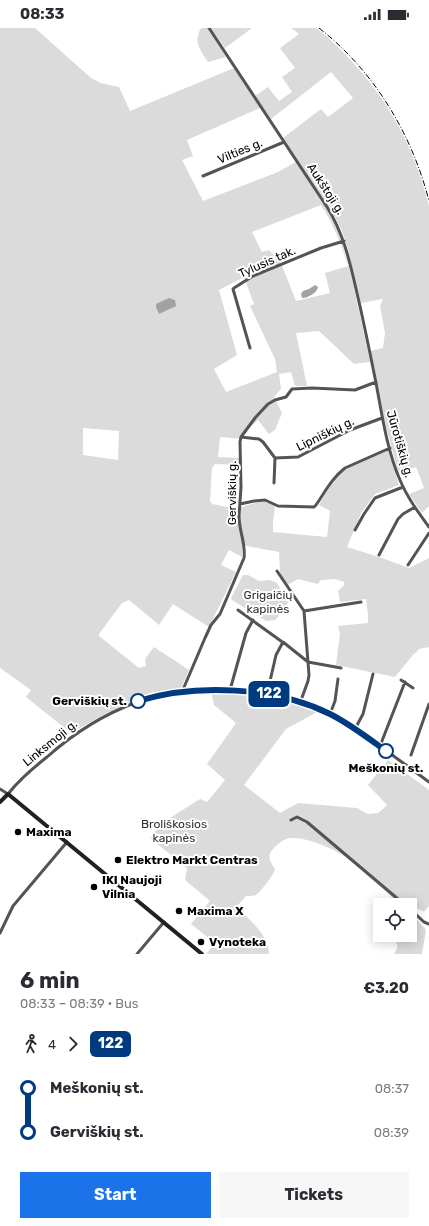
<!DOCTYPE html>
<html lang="en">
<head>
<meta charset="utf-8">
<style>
	body { margin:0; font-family:Rubik,sans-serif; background:#f7f7f7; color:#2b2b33; height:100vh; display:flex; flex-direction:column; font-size:15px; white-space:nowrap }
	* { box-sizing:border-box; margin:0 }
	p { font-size:13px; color:#7c7c81 }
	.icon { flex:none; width:22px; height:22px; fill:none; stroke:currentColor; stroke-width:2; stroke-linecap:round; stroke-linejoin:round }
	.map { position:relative; height:926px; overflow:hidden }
	.sheet { display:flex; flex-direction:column; background:#fff; flex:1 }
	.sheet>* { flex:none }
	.badge { padding:0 8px; border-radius:6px; font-size:14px; line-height:26px }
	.buttons { position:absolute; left:373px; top:870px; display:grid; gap:8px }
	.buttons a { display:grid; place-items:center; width:44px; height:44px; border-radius:0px; background:#fff; box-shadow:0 2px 10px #0003; font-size:20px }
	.map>.badge { position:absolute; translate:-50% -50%; box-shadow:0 0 0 2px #fff }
	.legs { display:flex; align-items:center; gap:6px; height:44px; padding:0 20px; font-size:13px }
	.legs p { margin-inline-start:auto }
	.summary { display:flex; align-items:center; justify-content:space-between; height:68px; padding:0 20px }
	h1 { font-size:22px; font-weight:700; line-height:30px }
	.primary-button { display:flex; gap:8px; margin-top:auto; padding:8px 20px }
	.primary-button a { flex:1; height:46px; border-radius:0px; background:#1a73e8; color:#fff; font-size:16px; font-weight:700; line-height:46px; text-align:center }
	.primary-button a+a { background:#f7f7f7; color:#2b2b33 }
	ul { padding:0 20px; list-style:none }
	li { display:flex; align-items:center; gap:14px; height:44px; font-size:15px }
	li i { display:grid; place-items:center; width:6px; height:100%; margin:0 5px; background:currentColor }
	li i::after { content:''; width:10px; height:10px; margin:-5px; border:3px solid; border-radius:50%; background:#fff }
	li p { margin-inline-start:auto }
	li:first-child i { background:linear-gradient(#0000 50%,currentColor 0) }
	li:last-child i { background:linear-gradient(currentColor 50%,#0000 0) }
	.status { display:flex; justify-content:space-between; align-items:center; height:28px; padding:0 20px; background:#fff; direction:ltr }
	.status svg { height:11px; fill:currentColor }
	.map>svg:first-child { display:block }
	.green { fill:#dbdbdb; fill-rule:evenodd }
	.water { fill:#a2a2a2 }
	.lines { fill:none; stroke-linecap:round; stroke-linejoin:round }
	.street { stroke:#545454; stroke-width:3 }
	.secondary { stroke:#212121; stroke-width:4 }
	.rail { stroke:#000; stroke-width:1; stroke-dasharray:6 2 1 2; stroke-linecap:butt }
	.line-1-casing { stroke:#fff; stroke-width:9 }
	.line-1 { stroke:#003b80; stroke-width:6 }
	.stop-1-dot { fill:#fff; stroke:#003b80; stroke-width:2 }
	.poi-dot { fill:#000; stroke:#fff; stroke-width:1.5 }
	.labels { text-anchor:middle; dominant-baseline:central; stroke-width:4; stroke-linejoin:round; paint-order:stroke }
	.street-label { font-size:12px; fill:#000; stroke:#fff }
	.park-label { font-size:12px; fill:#323232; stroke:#fff }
	.stop-label { font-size:12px; font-weight:bold; fill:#000; stroke:#fff; text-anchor:end }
	.poi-label { font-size:12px; font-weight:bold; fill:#000; stroke:#fff; text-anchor:start }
</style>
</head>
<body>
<div class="status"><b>08:33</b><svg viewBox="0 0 49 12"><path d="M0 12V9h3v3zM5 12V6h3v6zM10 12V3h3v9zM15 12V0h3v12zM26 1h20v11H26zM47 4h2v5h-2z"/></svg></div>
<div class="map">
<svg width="429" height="926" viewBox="0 0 429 926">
	<rect width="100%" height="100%" fill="#fff"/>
	<path class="green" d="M0 0H35L91 50 101 55 119 59 130 83 234 40 260 80 187 112 193 128 182 132 203 173 278 144 296 134 334 193 340 208 353 255 370 334 354 336 319 303 296 305 307 358H295L291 344 279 346 281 361 274 369 282 385 275 402 269 406 258 392C252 397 245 403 243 411L220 409 218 429 240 430V437L215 436 212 440 210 473 212 476C220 477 231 481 238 480 251 478 263 468 275 479L273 493V504L327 509 330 483 319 477 335 450 346 441 388 422 399 457 375 466 361 485 347 519 382 530 409 540 429 530V619L419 621 412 628 395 649 336 637 340 606 338 598 368 595V587L366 571 340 574 338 563 344 557V554L335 551 321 552 318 556 298 551 288 557 280 546 279 524 242 517V529L229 522 221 537 236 544 209 599 173 576 159 597 129 572 122 575 99 606V608L139 640 146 638 145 631 154 619 189 642 180 663 141 670 105 686 71 705 26 669 31 662 0 640ZM321 177C334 197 341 216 348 238L325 245 330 265 296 273 281 235 269 222 262 224 252 204ZM244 249 254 276 250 278 275 331 277 344 226 364 214 341 237 327 219 262ZM83 400 119 403 118 432 83 427Z
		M201 0H208L226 29 208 34C200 21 193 15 201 0Z
		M211 0H252L225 20Z
		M291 0H317C374 48 411 105 429 178V478L422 485 409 466 424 460 416 439 399 445C386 405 379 364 370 323L383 320 385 305 380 278 383 271 361 275 347 218 342 203 335 189 283 110 321 81 328 89 353 70 331 44 271 91 255 68 268 59 279 73 292 64 282 49 295 40 280 20 299 6Z
		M243 547H248L259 553 269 552 275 554 277 555 288 574 286 580 275 592 266 593 232 572 231 570Z
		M211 664C251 665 282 669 319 683L286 701 244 757 280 785 298 775 357 780 368 786 378 785 383 781 387 777 368 757 388 732 429 762V878L424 884 415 879 413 887 426 902 422 926H394C401 915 395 917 394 907H410V877H400C384 862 368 845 350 832 337 822 302 806 286 811 281 813 277 817 274 820 266 828 270 833 275 841 274 847 261 863 256 867 253 868 249 868 246 868L238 877 239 881C251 894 269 907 269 926H206L215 915 191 896 210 873 185 852 187 840 150 810 162 795 200 771 207 774 225 752 207 736 236 695 214 677Z"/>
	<path class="water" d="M315 257 318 259C317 265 308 270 302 270L301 266 303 263 309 261Z
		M169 270 175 272 176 278 159 286 156 279V276Z"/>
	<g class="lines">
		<path class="street" d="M209 0 327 179C344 206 350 235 357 265 364 295 370 325 376 355 382 387 387 422 400 452 407 469 418 484 429 499
			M203 148 284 114
			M250 320 233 261 234 260 253 248 321 220 344 213
			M241 409 259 411 263 414 275 430 274 455
			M275 430 298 429 350 402 382 390
			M240 476 254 473 265 472 278 478 314 479 316 477C325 464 332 450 345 440L390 420
			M355 502 364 486 375 470 403 459
			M379 527 398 491 403 486 415 479
			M408 537 429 505
			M277 543 304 583 309 647 308 653 300 675
			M238 582 281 613
			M304 583 361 574
			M401 652 413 660
			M230 662 246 605 253 592
			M182 664 205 610 211 597 220 586 244 530C246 516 239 503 239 488L241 459 240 414 241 409 255 390 268 376 275 372 286 369 292 361 312 360 355 362 376 354
			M267 666 276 627 283 614 308 634 341 640
			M330 686 335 673 338 651
			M355 701 363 686 373 646
			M380 718 405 654
			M411 727 429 676
			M0 761 8 766C19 752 33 740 47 729 75 704 102 687 137 674 148 669 160 667 172 666 222 658 274 663 321 682 342 691 361 705 380 718 396 730 413 742 429 754
			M291 792 297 789 307 794 405 877
			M410 881 424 894 429 896
			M0 905 13 878 67 814
			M137 926 164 894"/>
		<path class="secondary" d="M0 774 8 766 202 926"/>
		<path class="rail" d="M319 0C374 43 412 106 429 173"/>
	</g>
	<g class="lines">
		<defs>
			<path id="line-1" d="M138 673C197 655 275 659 330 686 350 696 368 710 386 723"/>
		</defs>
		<use href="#line-1" class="line-1-casing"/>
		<use href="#line-1" class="line-1"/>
	</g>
	<g class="stop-1-dot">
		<circle cx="138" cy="673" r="7"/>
		<circle cx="386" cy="723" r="7"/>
	</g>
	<g class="poi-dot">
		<circle cx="18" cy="804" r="4"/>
		<circle cx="118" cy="832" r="4"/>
		<circle cx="94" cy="859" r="4"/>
		<circle cx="179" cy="883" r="4"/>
		<circle cx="201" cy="914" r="4"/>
	</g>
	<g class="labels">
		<g class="street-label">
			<text transform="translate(240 123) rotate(-23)">Vilties g.</text>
			<text transform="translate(326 161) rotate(57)">Aukštoji g.</text>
			<text transform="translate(267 234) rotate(-24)">Tylusis tak.</text>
			<text transform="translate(325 406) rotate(-26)">Lipniškių g.</text>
			<text transform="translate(400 416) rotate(74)">Jūrotiškių g.</text>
			<text transform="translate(232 465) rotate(-90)">Gerviškių g.</text>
			<text transform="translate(50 715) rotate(-39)">Linksmoji g.</text>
		</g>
		<g class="park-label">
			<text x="268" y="567">Grigaičių<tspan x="268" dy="14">kapinės</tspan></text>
			<text x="174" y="796">Broliškosios<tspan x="174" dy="14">kapinės</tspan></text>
		</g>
		<g class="stop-label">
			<text x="127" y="673">Gerviškių st.</text>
			<text x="386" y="740" text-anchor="middle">Meškonių st.</text>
		</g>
		<g class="poi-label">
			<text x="26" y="804">Maxima</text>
			<text x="126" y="832">Elektro Markt Centras</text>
			<text x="102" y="852">IKI Naujoji<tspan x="102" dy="14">Vilnia</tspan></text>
			<text x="187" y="883">Maxima X</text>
			<text x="209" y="914">Vynoteka</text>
		</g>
	</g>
</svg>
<div class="buttons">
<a><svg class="icon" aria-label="locate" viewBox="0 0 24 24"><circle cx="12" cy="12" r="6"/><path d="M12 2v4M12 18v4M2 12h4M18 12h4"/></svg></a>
</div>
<b class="badge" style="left:269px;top:666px;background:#003b80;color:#fff">122</b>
</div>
<section class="sheet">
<div class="summary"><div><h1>6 min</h1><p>08:33 – 08:39 · Bus</p></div><b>€3.20</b></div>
<div class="legs"><svg class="icon" aria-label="walk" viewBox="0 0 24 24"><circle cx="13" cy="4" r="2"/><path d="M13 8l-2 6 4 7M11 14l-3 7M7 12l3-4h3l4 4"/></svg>4<svg class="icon" aria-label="forward" viewBox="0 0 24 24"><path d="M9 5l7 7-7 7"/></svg><b class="badge" style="background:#003b80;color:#fff">122</b></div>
<ul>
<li><i style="color:#003b80"></i><b>Meškonių st.</b><p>08:37</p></li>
<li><i style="color:#003b80"></i><b>Gerviškių st.</b><p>08:39</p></li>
</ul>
<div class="primary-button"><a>Start</a><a>Tickets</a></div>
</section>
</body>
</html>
